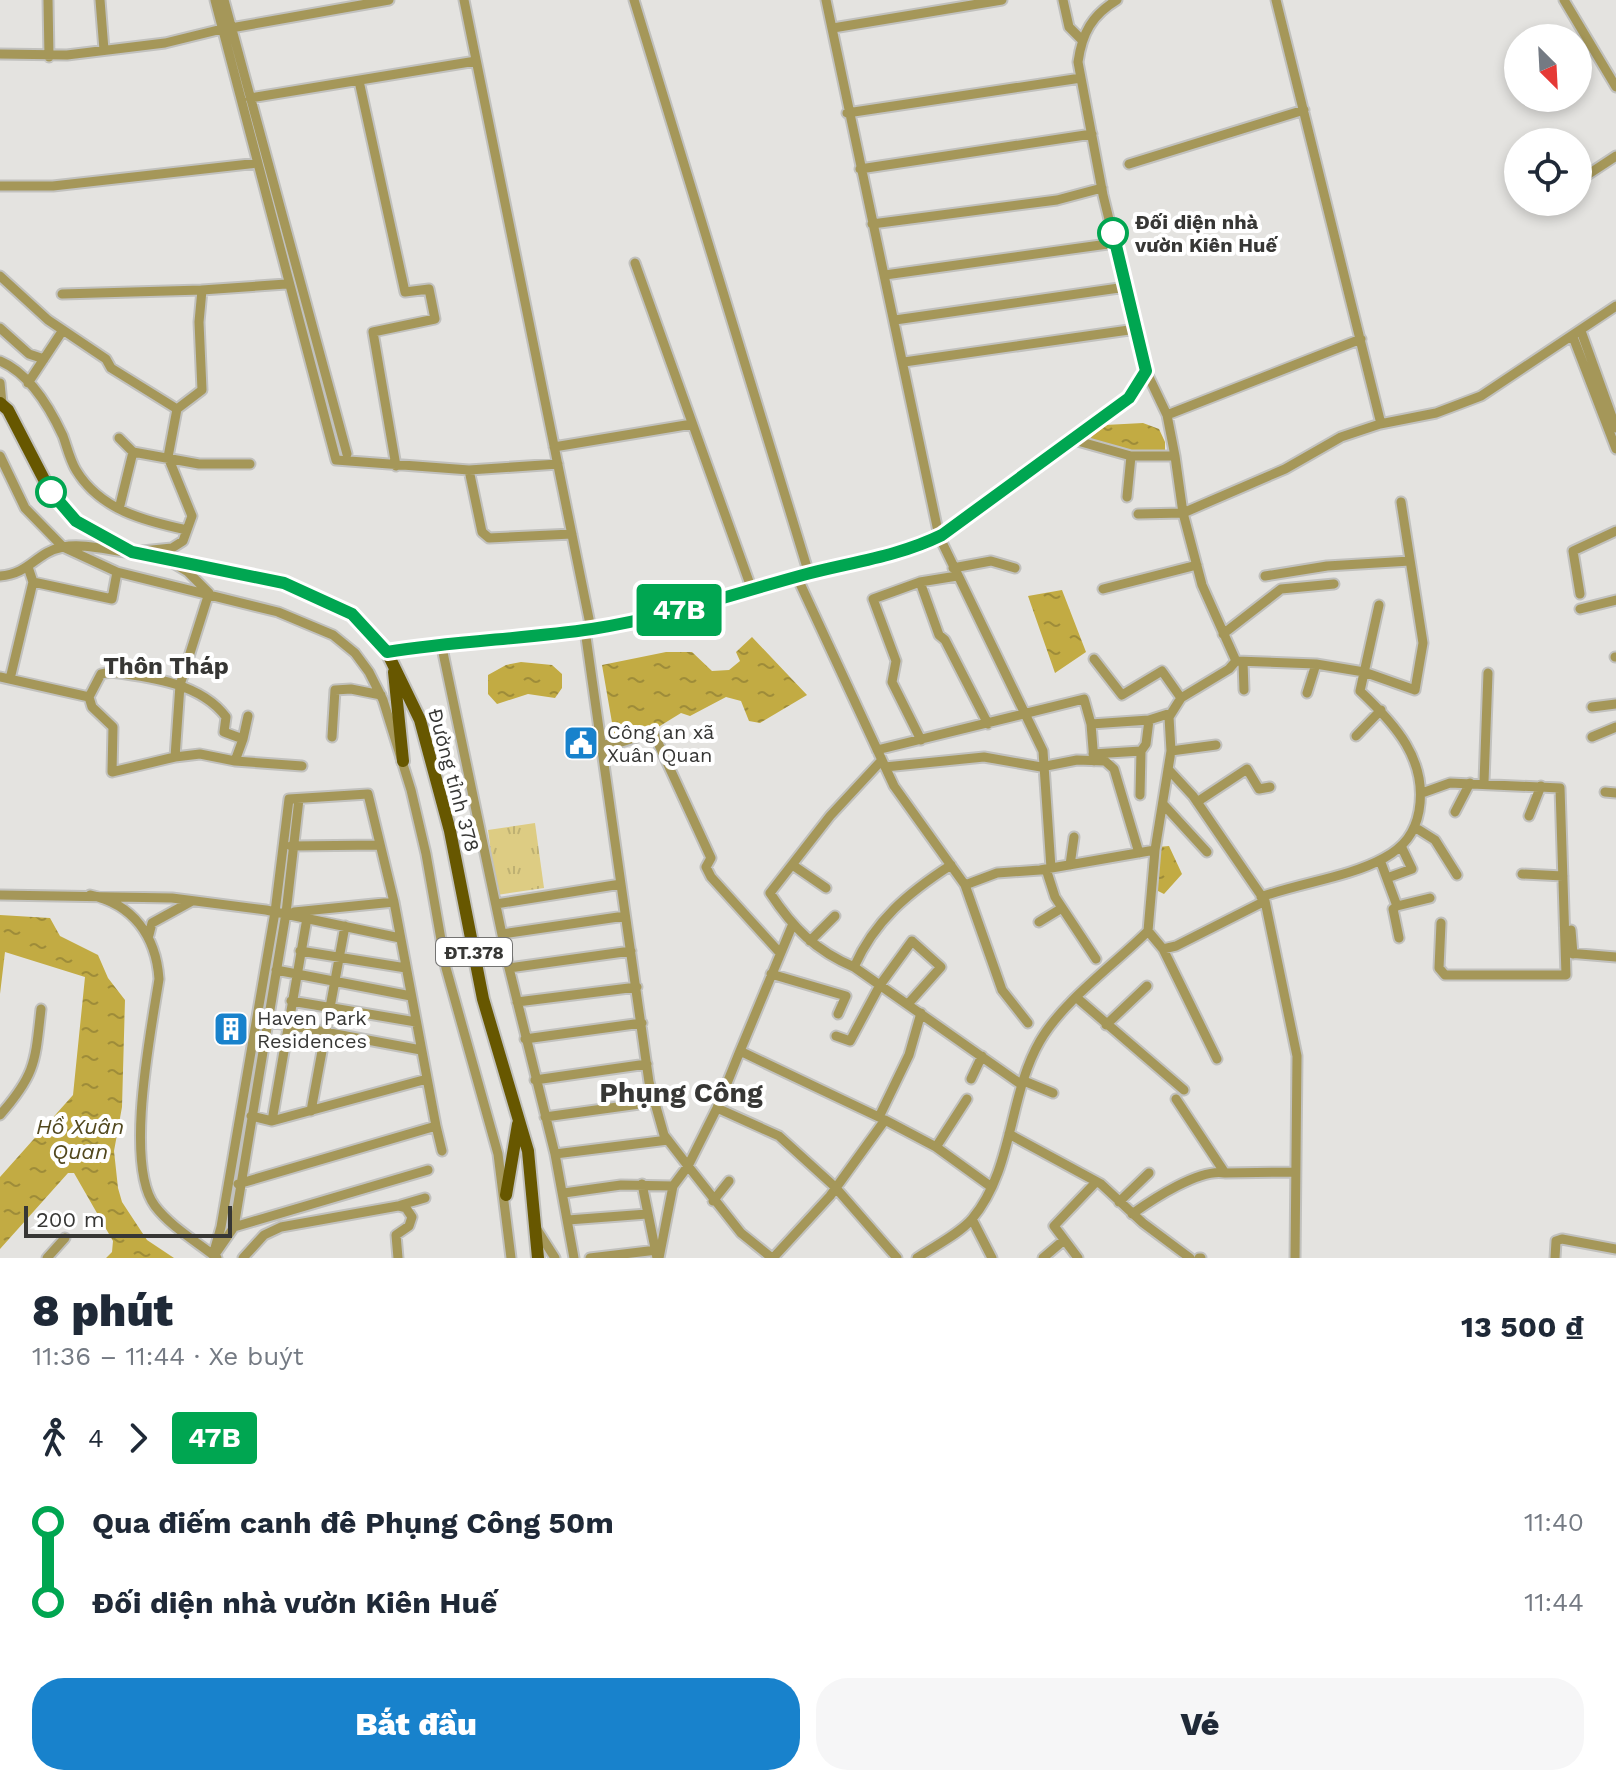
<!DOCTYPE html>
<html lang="vi">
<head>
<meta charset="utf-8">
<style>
	body { margin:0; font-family:"Work Sans",sans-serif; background:#f6f6f7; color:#1f2937; height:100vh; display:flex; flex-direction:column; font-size:30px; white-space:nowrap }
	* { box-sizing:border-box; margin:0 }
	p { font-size:26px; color:#747a83 }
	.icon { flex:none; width:44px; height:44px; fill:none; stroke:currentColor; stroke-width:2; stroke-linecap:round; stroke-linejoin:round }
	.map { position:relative; height:1258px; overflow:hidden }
	.sheet { display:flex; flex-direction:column; background:#fff; flex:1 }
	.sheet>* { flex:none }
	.badge { padding:0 16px; border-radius:6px; font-size:28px; line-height:52px }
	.needle { width:52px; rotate:156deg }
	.controls { position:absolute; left:1504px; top:24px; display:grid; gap:16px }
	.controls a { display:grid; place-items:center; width:88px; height:88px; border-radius:50%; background:#fff; box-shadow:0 4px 12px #0003; font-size:40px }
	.scale { position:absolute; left:24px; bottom:20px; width:208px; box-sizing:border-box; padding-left:8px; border:4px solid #373735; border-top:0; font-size:22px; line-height:28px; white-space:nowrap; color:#373735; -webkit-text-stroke:6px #fff; paint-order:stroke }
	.map>.badge { position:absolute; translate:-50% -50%; box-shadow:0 0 0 4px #fff }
	.legs { display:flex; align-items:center; gap:12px; height:88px; padding:0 32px; font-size:26px }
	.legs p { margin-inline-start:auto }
	.head { display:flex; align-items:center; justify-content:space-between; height:136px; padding:0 32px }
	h1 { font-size:44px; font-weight:800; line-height:60px }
	.cta { display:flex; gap:16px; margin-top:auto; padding:16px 32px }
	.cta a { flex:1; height:92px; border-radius:32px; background:#1882cc; color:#fff; font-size:32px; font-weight:800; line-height:92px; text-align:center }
	.cta a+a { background:#f6f6f7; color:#1f2937 }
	ul { padding:0 32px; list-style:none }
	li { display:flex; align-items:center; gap:28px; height:80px; font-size:30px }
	li i { display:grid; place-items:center; width:12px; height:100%; margin:0 10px; background:currentColor }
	li i::after { content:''; width:20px; height:20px; margin:-10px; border:6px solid; border-radius:50%; background:#fff }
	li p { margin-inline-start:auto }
	li:first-child i { background:linear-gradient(#0000 50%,currentColor 0) }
	li:last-child i { background:linear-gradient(currentColor 50%,#0000 0) }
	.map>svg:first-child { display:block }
	.grass { fill:url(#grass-tufts) }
	.water { fill:url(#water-ripples) }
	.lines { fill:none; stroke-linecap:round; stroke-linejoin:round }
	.stream { stroke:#c2ab43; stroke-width:2 }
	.minor-casing { stroke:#c1c1be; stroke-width:13 }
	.major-casing { stroke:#c1c1be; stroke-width:16 }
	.minor { stroke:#a59759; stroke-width:9 }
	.major { stroke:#675700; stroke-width:12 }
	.line-1-casing { stroke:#fff; stroke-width:18 }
	.line-1 { stroke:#00a651; stroke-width:12 }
	.stop-1-dot { fill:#fff; stroke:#00a651; stroke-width:4 }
	.labels { text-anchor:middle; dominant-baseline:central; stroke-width:8; stroke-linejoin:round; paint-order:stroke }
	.shield { fill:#fff; stroke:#737372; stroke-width:2 }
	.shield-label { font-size:18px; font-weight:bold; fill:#373735 }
	.stop-label { font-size:20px; font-weight:bold; fill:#373735; stroke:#fff; text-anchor:start }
	.poi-label { font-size:20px; fill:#373735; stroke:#fff; text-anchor:start }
	.street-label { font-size:20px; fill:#373735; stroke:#fff }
	.water-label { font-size:22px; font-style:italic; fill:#52481e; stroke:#fff }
	.quarter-label { font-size:24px; font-weight:bold; fill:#373735; stroke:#fff }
	.district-label { font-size:28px; font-weight:bold; fill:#373735; stroke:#fff }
</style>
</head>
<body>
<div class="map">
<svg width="1616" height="1258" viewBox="0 0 1616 1258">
	<defs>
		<pattern id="grass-tufts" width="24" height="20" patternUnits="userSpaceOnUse" patternTransform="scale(2)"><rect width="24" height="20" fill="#ddcc83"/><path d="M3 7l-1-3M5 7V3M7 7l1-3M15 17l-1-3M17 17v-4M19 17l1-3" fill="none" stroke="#beb072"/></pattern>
		<pattern id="water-ripples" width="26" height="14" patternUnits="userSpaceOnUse" patternTransform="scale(2)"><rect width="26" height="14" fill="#c2ab43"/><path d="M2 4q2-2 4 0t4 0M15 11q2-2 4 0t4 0" fill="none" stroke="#9e8c39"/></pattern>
	</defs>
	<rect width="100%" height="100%" fill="#e4e3e0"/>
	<path class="grass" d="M535 823 544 888 497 895 488 830Z"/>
	<path class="water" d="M1143 423 1159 429 1165 442V453L1122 450 1088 440 1105 425Z
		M1062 590 1086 652 1055 673 1028 596Z
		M752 637 807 695 760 723 749 721 741 701 726 697 690 716 681 713 655 729 647 726 614 734 602 665 666 652H692L712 671 729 670 740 661 736 652Z
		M521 662 552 665 562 674V688L555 698 528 694 497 704 488 694V675L506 665Z
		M1169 846 1182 874 1164 894 1156 890 1158 847Z
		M0 915 50 918 60 936 98 955 108 978 125 1000 122 1107 114 1151 118 1188 122 1202 147 1240 174 1258H106L112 1252 113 1241 74 1173H68L0 1249V1177L73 1095 85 977 5 952 0 994Z"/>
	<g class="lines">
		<path class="stream" d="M318 374 341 456"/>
		<defs>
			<path id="minor" d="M48 0 49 57
				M100 0 104 50
				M215 0 336 460 469 470 558 464
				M224 0 347 454
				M464 0 591 629
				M634 0 809 574
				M826 0 939 536 1043 751 1051 868
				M1063 0 1069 27 1081 39
				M1117 0C1092 15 1082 33 1078 62L1103 195 1136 329 1146 371 1167 415 1175 456
				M1276 0 1381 424
				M1564 0 1616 87
				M231 28 389 0
				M833 28 1002 0
				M0 54 67 55 165 43 222 29
				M359 81 405 292 429 289 435 319 373 332 396 466
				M250 98 476 61
				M847 113 1081 78
				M1129 164 1304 110
				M860 169 1092 134
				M1578 181 1616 156
				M0 186H53L258 163
				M872 224 1057 200 1102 188
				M635 263 752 590
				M885 275 1115 243
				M0 276 48 320 106 359 111 368 177 409
				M62 294 202 290
				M895 320 1126 287
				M0 328 29 354 44 359
				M1581 331 1616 428
				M1573 337 1616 449
				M0 361C29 373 50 408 63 436 67 447 70 460 76 470 100 510 145 521 187 530
				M904 362 1136 329
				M0 383 2 404
				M28 383 63 330
				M1167 415 1361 339
				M119 438 133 452 199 464H250
				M554 447 692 424
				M0 456 25 508 63 547 117 572 278 612 333 635 355 653 369 672 383 700 411 790 426 854 446 968 498 1154 511 1258
				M469 470 482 532 489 538 572 534
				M1127 497 1131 456
				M119 509 133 452
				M1138 514 1183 513 1285 469 1341 437 1380 424 1436 413 1481 396 1616 306
				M142 551 172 548 183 541 192 516 168 457 177 409 202 390 199 322 202 290 286 284
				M173 563 188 572 209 593 180 685 175 757 200 754 235 761
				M953 568 991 561 1015 568
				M0 576C30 574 36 552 63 547 82 543 108 550 127 552
				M1265 576 1327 566 1410 561
				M797 577 894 786 965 885 1002 990 1028 1023
				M33 582 112 599 117 572
				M920 582 939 635 945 640 988 724
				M1103 589 1197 565
				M1580 594 1573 551 1616 531
				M1580 609 1616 600
				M585 630 649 1082 664 1135 688 1166 717 1108 740 1051
				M1223 634 1281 589 1334 584
				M441 643 509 968 555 1154 574 1258
				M387 652C456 640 526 641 594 628 665 616 733 594 802 575 850 562 897 557 942 535L1129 398 1146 371
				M1615 657H1616
				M1094 659 1122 695 1162 671 1181 698
				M1236 661 1316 664 1364 672 1415 690 1423 643 1401 502
				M1243 662 1244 690
				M0 677 89 697 101 674 111 672C150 677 201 683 226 717L224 732 243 739 235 761 302 766
				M10 679 33 582 28 567
				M1307 693 1316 664
				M89 697 92 707 113 727 112 772 175 757
				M1592 707 1616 704
				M1091 724 1149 720 1171 713
				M1356 736 1381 710
				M332 737 335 690 351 689 381 695
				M1592 737 1616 727
				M243 739 248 716
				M921 740 892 682 896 661 873 599 920 582 957 576
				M600 744 612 745 653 732 711 858 706 867 711 877 780 953
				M877 750 1084 699 1091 724 1094 761
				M1171 751 1216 745
				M1093 754 1141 751
				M885 767 984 757 1041 767 1077 760 1105 761 1114 769 1139 853
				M1168 769 1193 796 1265 901 1297 1056 1295 1258
				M1484 782 1488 673
				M1605 792 1616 793
				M1422 793 1450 783 1560 788 1566 975H1445L1439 968 1441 923
				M1140 795 1141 751 1146 744 1149 720
				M1197 802 1247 769 1259 789 1270 787
				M1163 804 1207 852
				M1455 812 1470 783
				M1529 816 1541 786
				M1416 828 1435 840 1457 875
				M291 846 380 845
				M1380 860 1397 906 1430 898
				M951 865C908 893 875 920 854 967L1022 1085
				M1070 865 1074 837
				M794 866 826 888
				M1046 869 1055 897 1096 959
				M1522 874 1563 876
				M1387 878 1412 869 1401 846
				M965 885 997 873 1040 870 1155 850
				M0 895 172 898 266 910 400 938
				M90 895C133 904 156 936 159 979 151 1031 124 1165 155 1206 170 1226 197 1242 217 1258
				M1261 897C1299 883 1350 877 1384 858 1404 847 1415 833 1419 811 1428 760 1395 724 1360 691L1379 605
				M496 904 621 884
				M1397 906 1393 909 1399 938
				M294 912 394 902
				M1039 922 1062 908
				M1571 930 1573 954
				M1148 931 1163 949 1176 946 1265 901
				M502 934 625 916
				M149 935 152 923 192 901
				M810 941 835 916
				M1163 949 1217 1059
				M300 951 406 968
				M1568 953 1616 957
				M854 967C816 951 793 928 770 893L830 816 882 760
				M509 968 631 951
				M276 970 411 996
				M771 974 846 996 838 1014
				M1077 998 1184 1090
				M291 1001 416 1022
				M517 1002 637 987
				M266 1021 421 1050
				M1106 1025 1147 986
				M836 1036 850 1041 880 985 912 941 941 967 908 1004
				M525 1039 642 1023
				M971 1079 982 1056
				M535 1080 647 1064
				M1024 1081 1053 1093
				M1176 1099 1225 1173 1294 1172
				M717 1108 779 1136 835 1187 897 1258
				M311 1111 345 926
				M0 1115C36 1074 35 1062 41 1009
				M251 1116 272 1121 427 1079
				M545 1117 654 1102
				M879 1117 909 1055 921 1013
				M885 1120 936 1147 990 1186
				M272 1121 307 918
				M436 1126 442 1151
				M1009 1134 1101 1184 1143 1223 1190 1258
				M936 1147 967 1099
				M555 1154 668 1140
				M642 1184 657 1258
				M564 1193 621 1185 673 1186
				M713 1201 729 1181
				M1119 1202 1149 1173
				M401 1205 425 1198
				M1132 1214C1153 1199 1200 1168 1225 1173
				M972 1219 992 1258
				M568 1220 647 1214
				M234 1227 428 1170
				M536 1228 555 1258
				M216 1253 234 1227 286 913 299 799
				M213 1255 221 1227 275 912 289 799 368 794 394 902 436 1126 238 1184
				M47 1258 65 1238
				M243 1258 264 1235 281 1227 398 1206 406 1208 412 1217 409 1226 396 1235 398 1258
				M590 1258 657 1250
				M659 1258 673 1186 688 1166 741 1233 772 1258
				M773 1258 830 1196 885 1120 740 1051 792 926
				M917 1258C934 1246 958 1235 972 1219 1014 1169 1008 1096 1040 1041 1063 1001 1115 964 1148 931L1155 850 1171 751 1169 717 1181 698 1229 669 1236 661 1202 585 1183 513 1175 456H1131L1074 440
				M1043 1258 1064 1240
				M1078 1258 1054 1226 1096 1182
				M1199 1258H1201
				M1555 1258 1556 1241 1562 1239 1616 1249"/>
			<path id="major" d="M0 403 8 410 50 491 76 521 132 552 284 583 352 614 387 652 420 720 450 831 483 999 528 1151 538 1258
				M394 672 403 761
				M506 1195 518 1124"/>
		</defs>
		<use href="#minor" class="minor-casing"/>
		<use href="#major" class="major-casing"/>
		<use href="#minor" class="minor"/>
		<use href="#major" class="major"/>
	</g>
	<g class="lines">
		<defs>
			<path id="line-1" d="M51 492 76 521 132 552 284 583 352 614 387 652C455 641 524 639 592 629 664 618 733 594 803 575 852 562 897 557 942 535L1129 398 1146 371 1113 233"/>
		</defs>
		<use href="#line-1" class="line-1-casing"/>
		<use href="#line-1" class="line-1"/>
	</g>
	<defs>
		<symbol id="civic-square" viewBox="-11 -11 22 22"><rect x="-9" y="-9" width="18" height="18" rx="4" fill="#1882cc" stroke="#fff"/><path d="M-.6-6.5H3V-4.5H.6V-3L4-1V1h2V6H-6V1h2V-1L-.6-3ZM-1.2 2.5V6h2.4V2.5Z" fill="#fff"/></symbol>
		<symbol id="building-square" viewBox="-11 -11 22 22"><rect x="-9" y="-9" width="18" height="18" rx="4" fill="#1882cc" stroke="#fff"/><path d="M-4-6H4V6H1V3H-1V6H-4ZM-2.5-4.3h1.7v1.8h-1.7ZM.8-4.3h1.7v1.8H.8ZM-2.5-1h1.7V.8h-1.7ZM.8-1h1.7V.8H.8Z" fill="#fff"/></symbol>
	</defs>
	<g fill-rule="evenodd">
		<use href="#civic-square" x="561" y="723" width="40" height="40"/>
		<use href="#building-square" x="211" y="1009" width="40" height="40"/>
	</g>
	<g class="stop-1-dot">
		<circle cx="1113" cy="233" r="14"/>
		<circle cx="51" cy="492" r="14"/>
	</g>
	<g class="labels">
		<rect class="shield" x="436" y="938" width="76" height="28" rx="6"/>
		<g class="shield-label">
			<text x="474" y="952">ĐT.378</text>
		</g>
		<g class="stop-label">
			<text x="1135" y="222">Đối diện nhà<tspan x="1135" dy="23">vườn Kiên Huế</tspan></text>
		</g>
		<g class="poi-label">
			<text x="607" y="732">Công an xã<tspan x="607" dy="23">Xuân Quan</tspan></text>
			<text x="257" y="1018">Haven Park<tspan x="257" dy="23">Residences</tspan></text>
		</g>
		<g class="street-label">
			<text transform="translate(454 780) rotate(75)">Đường tỉnh 378</text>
		</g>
		<g class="water-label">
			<text x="80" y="1126">Hồ Xuân<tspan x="80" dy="25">Quan</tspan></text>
		</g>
		<g class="quarter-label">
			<text x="166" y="666">Thôn Tháp</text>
		</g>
		<g class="district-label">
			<text x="681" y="1092">Phụng Công</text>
		</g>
	</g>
</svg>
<div class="controls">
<a><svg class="needle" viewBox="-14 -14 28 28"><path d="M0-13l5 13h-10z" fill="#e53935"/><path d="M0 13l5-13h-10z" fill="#747a83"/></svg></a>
<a><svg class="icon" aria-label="locate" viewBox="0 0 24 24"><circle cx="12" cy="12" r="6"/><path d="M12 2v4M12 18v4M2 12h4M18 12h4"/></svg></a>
</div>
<div class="scale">200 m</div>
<b class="badge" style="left:679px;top:610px;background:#00a651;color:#fff">47B</b>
</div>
<section class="sheet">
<div class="head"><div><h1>8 phút</h1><p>11:36 – 11:44 · Xe buýt</p></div><b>13 500 ₫</b></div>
<div class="legs"><svg class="icon" aria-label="walk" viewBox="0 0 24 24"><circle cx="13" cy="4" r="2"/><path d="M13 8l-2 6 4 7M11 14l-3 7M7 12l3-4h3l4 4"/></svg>4<svg class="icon" aria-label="forward" viewBox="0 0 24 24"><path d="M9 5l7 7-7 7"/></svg><b class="badge" style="background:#00a651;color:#fff">47B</b></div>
<ul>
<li><i style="color:#00a651"></i><b>Qua điếm canh đê Phụng Công 50m</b><p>11:40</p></li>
<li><i style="color:#00a651"></i><b>Đối diện nhà vườn Kiên Huế</b><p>11:44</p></li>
</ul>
<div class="cta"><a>Bắt đầu</a><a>Vé</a></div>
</section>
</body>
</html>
